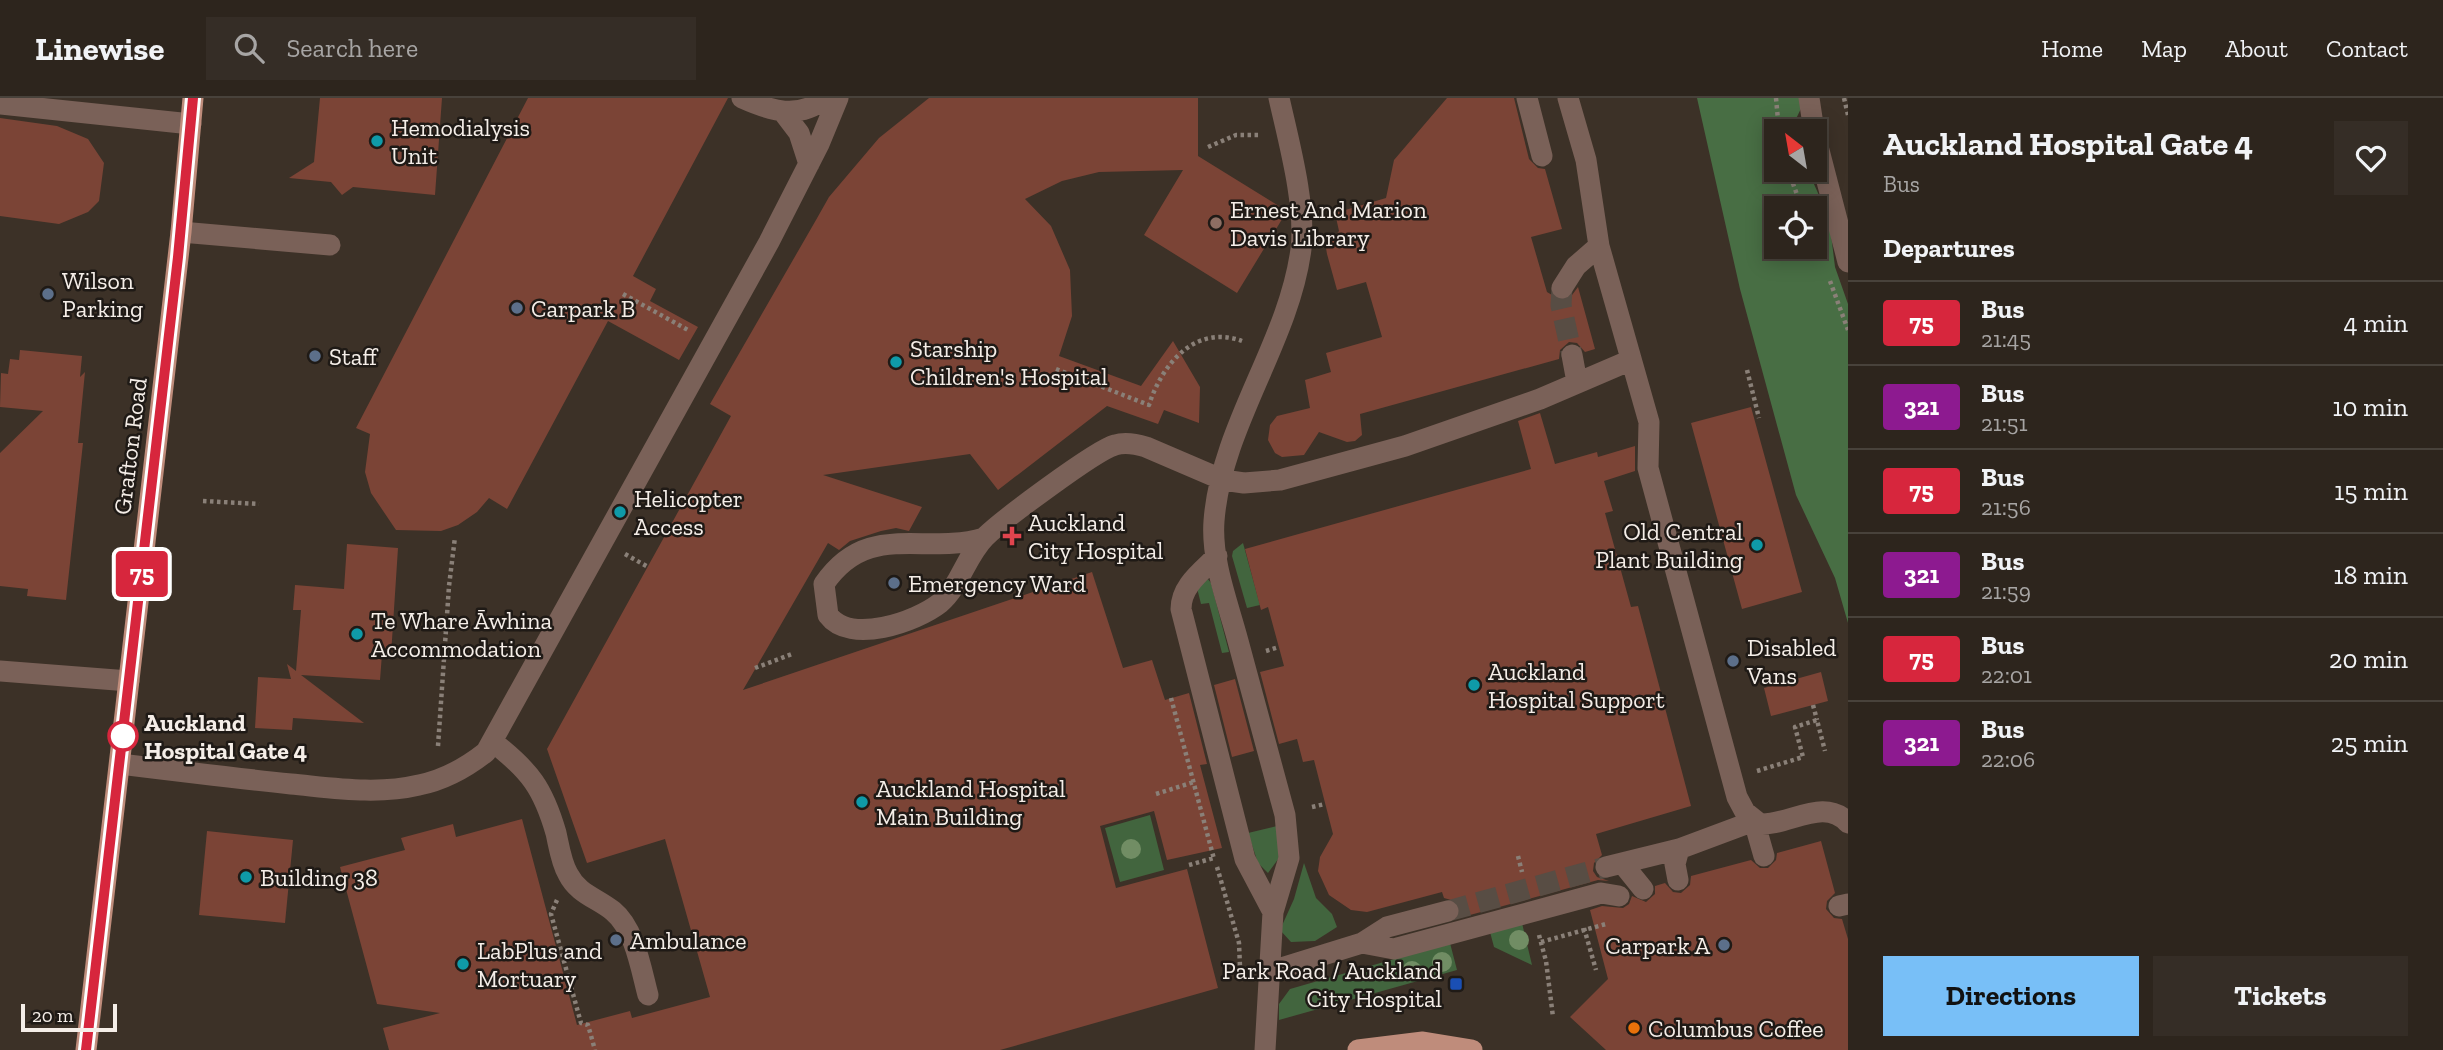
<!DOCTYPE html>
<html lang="en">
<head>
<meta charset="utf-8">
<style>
	body { margin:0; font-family:"Zilla Slab",serif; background:#352d26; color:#f1f3f6; height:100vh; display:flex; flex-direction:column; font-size:26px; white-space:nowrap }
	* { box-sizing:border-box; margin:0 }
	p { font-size:23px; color:#a7a5a4 }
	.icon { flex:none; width:38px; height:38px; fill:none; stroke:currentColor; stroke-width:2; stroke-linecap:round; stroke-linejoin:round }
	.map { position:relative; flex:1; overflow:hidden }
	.details { display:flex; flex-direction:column; background:#2d251d; width:595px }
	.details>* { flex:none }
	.badge { padding:0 14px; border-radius:5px; font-size:24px; line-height:46px }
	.needle { width:46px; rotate:329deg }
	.controls { position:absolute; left:1764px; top:21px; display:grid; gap:14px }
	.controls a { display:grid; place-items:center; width:63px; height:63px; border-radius:0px; background:#2d251d; box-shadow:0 4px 18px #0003,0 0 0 2px #48423b; font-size:35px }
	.scale { position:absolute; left:21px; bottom:18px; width:96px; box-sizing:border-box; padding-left:7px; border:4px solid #f5eee8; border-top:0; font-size:19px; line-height:24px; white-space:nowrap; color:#f5eee8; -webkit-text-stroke:5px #1f1a16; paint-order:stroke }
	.map>.badge { position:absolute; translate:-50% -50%; box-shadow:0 0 0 4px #fff }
	h2 { padding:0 35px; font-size:26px; line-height:63px }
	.round { display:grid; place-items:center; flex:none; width:74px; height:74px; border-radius:0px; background:#352d26 }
	.head { display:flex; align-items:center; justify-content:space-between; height:119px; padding:0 35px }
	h1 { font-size:33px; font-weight:700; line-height:52px }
	.primary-button { display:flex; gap:14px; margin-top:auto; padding:14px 35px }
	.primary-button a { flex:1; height:80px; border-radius:0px; background:#78bff7; color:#111; font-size:28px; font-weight:700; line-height:80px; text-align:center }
	.primary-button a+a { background:#352d26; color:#f1f3f6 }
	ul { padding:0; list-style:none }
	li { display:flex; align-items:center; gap:21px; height:84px; padding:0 35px; border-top:2px solid #48423b }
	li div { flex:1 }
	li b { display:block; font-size:26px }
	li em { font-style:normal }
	li .badge { min-width:77px; font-weight:700; text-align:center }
	header { display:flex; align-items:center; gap:42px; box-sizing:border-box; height:98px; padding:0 35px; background:#2d251d; border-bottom:2px solid #48423b }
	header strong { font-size:33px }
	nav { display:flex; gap:38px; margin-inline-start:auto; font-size:24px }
	.search { width:490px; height:63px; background:#352d26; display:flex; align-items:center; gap:18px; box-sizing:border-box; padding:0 24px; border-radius:0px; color:#a7a5a4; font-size:26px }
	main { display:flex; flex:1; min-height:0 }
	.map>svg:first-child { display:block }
	.green { fill:#42653e }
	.forest { fill:#486e44; fill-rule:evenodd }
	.building { fill:#7b4436 }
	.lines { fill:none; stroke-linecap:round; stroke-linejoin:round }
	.minor-tunnel { stroke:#584d44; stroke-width:21; stroke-dasharray:21 10; stroke-linecap:butt }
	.path { stroke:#8a8078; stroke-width:4.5; stroke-dasharray:3.5 3.5; stroke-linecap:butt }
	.minor { stroke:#7a6158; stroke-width:21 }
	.major { stroke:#bf8c7b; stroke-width:21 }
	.tree { fill:#718d64 }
	.line-casing { stroke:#fff; stroke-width:16 }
	.line { stroke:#d7263d; stroke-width:10 }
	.culture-dot { fill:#0f9aa8; stroke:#1f1a16; stroke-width:2.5 }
	.education-dot { fill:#8d6e63; stroke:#1f1a16; stroke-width:2.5 }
	.service-dot { fill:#5c6f8a; stroke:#1f1a16; stroke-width:2.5 }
	.health-dot { fill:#e0444e; stroke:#1f1a16; stroke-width:2.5 }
	.stop-dot { fill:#fff; stroke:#d7263d; stroke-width:3.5 }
	.transit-dot { fill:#1a4fb4; stroke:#1f1a16; stroke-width:2.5 }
	.food-dot { fill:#e8710a; stroke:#1f1a16; stroke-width:2.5 }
	.labels { text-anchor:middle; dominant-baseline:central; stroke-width:5; stroke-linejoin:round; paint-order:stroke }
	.poi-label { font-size:24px; fill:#f5eee8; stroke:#1f1a16; text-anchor:start }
	.street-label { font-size:24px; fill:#f5eee8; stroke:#1f1a16 }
	.stop-label { font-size:24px; font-weight:bold; fill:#f5eee8; stroke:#1f1a16; text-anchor:start }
</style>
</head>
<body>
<header>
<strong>Linewise</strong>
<div class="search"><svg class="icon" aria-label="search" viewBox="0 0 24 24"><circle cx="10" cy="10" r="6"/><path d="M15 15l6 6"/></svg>Search here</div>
<nav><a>Home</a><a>Map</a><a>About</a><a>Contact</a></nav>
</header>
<main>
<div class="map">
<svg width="1848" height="952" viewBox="0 0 1848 952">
	<rect width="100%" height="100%" fill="#3c3127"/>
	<path class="green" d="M1243 445 1260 507 1247 510 1232 458 1233 453Z
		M1208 481 1211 485 1229 554 1222 555 1209 505 1201 506 1197 490Z
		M1150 717 1164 772 1120 784 1105 730Z
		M1277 728 1279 760 1268 775 1258 765 1248 735Z
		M1304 765 1316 800 1332 816 1337 829 1315 843 1291 844 1280 832 1294 801Z
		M1522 825 1532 867 1494 849 1490 834Z
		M1450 845 1457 872 1279 922V906L1290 891Z"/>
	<path class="forest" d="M1697 0H1806L1795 23V33H1776V72H1807L1810 77 1829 120 1835 169 1848 206V525L1835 480 1796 397 1740 191ZM1776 110H1815V149H1776Z"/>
	<path class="building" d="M320 0H442L435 97 353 89 342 97 331 84 289 80 314 64Z
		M528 0H728L633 178 656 191 650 203 698 229 679 262 608 223 507 411 489 400 477 414 458 427 441 433 396 432 371 395 365 374 370 336 356 330Z
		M929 0H1198V58L1287 113 1237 195 1144 137 1183 72 1099 74 1062 83 1025 101 1051 128 1070 172 1072 218 1059 258 1141 288 1173 243 1200 289 1199 325 1164 312 1158 326 1107 308 998 392 970 356 823 377 922 409 909 433 896 430 881 433 850 443 839 452 828 445 743 592 1092 474 1123 570 1152 562 1165 602 1189 595 1207 666 1200 667 1222 750 1167 762 1154 713 1100 728 1116 790 1187 771 1218 890 1000 952H389L383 930 440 915 377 906 340 769 405 752 401 740 453 726 456 739 522 721 577 927 630 913 632 920 710 899 665 741 587 765 547 651 731 318 710 306 816 122 829 99 879 40Z
		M1447 0H1514L1529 61 1538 70 1545 71 1562 131 1531 139 1547 194 1562 203 1569 201 1578 189 1595 251 1585 254 1577 245 1569 244 1560 252 1559 261 1360 316 1362 337 1355 343 1347 344 1319 334 1304 357 1282 359 1275 355 1268 342 1270 327 1277 318 1310 310 1305 282 1331 274 1326 255 1382 239 1366 184 1337 192 1327 156 1326 150 1339 133 1335 115 1386 100 1394 62Z
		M0 20 57 28 88 41 104 65 99 103 88 114 59 126 0 118Z
		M20 252 82 258 80 279 85 274 78 345H83L66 502 27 498 28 491 0 488V355L43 313 0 309 1 275 8 276 10 261 19 262Z
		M1751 309 1802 494 1742 511 1691 325Z
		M1540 315 1555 366 1597 354 1598 359 1635 348V373L1604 383 1613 413 1605 415 1631 509 1638 508 1691 708 1596 736 1602 757 1594 765 1593 773 1597 779 1609 783 1598 782 1459 820 1461 810 1458 804 1444 800 1442 794 1367 814 1351 812 1329 797 1318 773 1320 759 1333 736 1314 662 1303 664 1297 641 1279 646 1260 574 1284 568 1268 509 1261 512 1245 451 1531 371 1518 323Z
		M347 446 398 450 391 557 382 556 380 582 301 577 364 625 293 620 292 632 255 630 258 579 291 581 287 566 296 573 301 512H293L295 487 344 491Z
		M1821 574 1828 603 1771 618 1764 590Z
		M1235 581 1254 653 1232 659 1214 587Z
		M207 733 293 742 285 825 199 817Z
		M1821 743 1835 795 1827 803 1826 811 1834 820 1842 821 1848 841V952H1606L1570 919 1608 881 1590 812 1602 808 1623 810 1629 806 1632 798 1646 804 1655 796V788L1665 785 1673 794 1681 795 1690 787 1691 778 1751 762 1760 770H1768L1776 762 1777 755Z"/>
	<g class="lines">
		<path class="minor-tunnel" d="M1562 190 1561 207 1572 257
			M1448 813 1606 769"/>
		<path class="path" d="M1776 0 1779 33
			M1844 0 1848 17
			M1208 49 1236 37H1260
			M1788 72 1802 110
			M1830 183 1848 232
			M623 196 688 232
			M1056 271 1149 307C1162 266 1195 226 1242 243
			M1747 272 1759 320
			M203 403 259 406
			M625 456 648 469
			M1266 553 1279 549
			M755 570 792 556
			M1171 600 1214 761
			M1813 607 1817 622
			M438 648 449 488 455 439
			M1757 673 1803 659 1795 629 1817 622 1825 653
			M1156 696 1194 684
			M1312 709 1325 706
			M1518 758 1522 774
			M1189 767 1214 760
			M1217 769 1239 845 1240 869
			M557 802 551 816 581 925 588 927 595 952
			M1584 830 1596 872
			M1539 837 1546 863 1553 919
			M1541 844 1606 826"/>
		<path class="minor" d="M742 0C771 13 798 22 826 0
			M1527 0 1542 58
			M1568 0 1586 62 1599 148 1649 324 1648 370 1737 699 1745 714 1760 726C1788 728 1825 698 1848 725
			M1809 0 1814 33
			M0 6 191 26
			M783 14 799 35 809 66
			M1815 37 1848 164
			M181 134 330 147
			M1562 190 1576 168 1599 148
			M1572 257 1577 284
			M984 440C923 458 868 422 824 486L828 517C850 547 916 524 940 505 960 488 966 458 985 439 1001 423 1096 352 1115 347 1125 344 1136 346 1146 349L1223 382 1244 385 1280 382 1405 348 1540 301 1631 262
			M1217 458C1201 474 1181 488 1181 511L1245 761 1273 814
			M0 573 129 583
			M493 644C530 673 543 690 556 735 559 748 561 764 568 776 578 796 597 800 613 813 635 831 641 871 648 897
			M120 666C177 673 234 680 291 686 334 690 377 697 419 687 444 682 467 669 486 654L769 144 819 46 838 0
			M1754 723 1764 758
			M1622 765 1643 791
			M1606 769 1679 751 1754 723
			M1678 782 1675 766 1679 751
			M1839 808 1848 806
			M1362 845 1394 851 1601 795 1619 798
			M1268 874 1362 845 1387 829 1448 813
			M1265 952 1273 814 1289 760 1285 717C1269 659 1254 601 1238 543 1228 505 1211 463 1214 423 1221 328 1289 244 1301 151 1306 106 1289 45 1279 0"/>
		<path class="major" d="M86 952 181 134 193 0
			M1358 952 1423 944 1472 952"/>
	</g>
	<g class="tree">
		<circle cx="1131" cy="751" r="10"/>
		<circle cx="1519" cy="842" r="10"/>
		<circle cx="1442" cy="864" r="10"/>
		<circle cx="1412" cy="873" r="10"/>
	</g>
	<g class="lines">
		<defs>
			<path id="line" d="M86 952 178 159 193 0"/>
		</defs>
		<use href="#line" class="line-casing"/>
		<use href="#line" class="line"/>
	</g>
	<g class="culture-dot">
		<circle cx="377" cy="43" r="7"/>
		<circle cx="896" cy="264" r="7"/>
		<circle cx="620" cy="414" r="7"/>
		<circle cx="1757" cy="447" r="7"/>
		<circle cx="357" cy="536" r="7"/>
		<circle cx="1474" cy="587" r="7"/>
		<circle cx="862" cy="704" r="7"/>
		<circle cx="246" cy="779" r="7"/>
		<circle cx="463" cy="866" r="7"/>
	</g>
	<circle class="education-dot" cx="1216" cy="125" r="7"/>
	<g class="service-dot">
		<circle cx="48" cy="196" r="7"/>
		<circle cx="517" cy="210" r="7"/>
		<circle cx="315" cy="258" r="7"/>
		<circle cx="894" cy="485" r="7"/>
		<circle cx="1733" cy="563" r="7"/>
		<circle cx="616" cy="842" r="7"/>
		<circle cx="1724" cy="847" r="7"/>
	</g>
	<path class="health-dot" d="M1008.5 427.5h7v7h7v7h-7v7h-7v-7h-7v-7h7z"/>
	<circle class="stop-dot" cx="123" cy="638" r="14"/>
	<rect class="transit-dot" x="1449" y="879" width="14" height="14" rx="3.5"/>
	<circle class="food-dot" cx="1634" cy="930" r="7"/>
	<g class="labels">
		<g class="poi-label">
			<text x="391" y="29">Hemodialysis<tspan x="391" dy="28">Unit</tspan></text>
			<text x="1230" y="111">Ernest And Marion<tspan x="1230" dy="28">Davis Library</tspan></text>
			<text x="62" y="182">Wilson<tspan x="62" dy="28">Parking</tspan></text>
			<text x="531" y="210">Carpark B</text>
			<text x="910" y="250">Starship<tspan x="910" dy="28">Children's Hospital</tspan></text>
			<text x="329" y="258">Staff</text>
			<text x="634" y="400">Helicopter<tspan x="634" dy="28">Access</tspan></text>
			<text x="1028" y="424">Auckland<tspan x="1028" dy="28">City Hospital</tspan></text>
			<text x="1743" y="433" text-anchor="end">Old Central<tspan x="1743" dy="28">Plant Building</tspan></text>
			<text x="908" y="485">Emergency Ward</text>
			<text x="371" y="522">Te Whare Āwhina<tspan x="371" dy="28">Accommodation</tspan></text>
			<text x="1747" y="549">Disabled<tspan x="1747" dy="28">Vans</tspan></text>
			<text x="1488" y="573">Auckland<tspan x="1488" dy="28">Hospital Support</tspan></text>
			<text x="876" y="690">Auckland Hospital<tspan x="876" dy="28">Main Building</tspan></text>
			<text x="260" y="779">Building 38</text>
			<text x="630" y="842">Ambulance</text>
			<text x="1710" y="847" text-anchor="end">Carpark A</text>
			<text x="477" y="852">LabPlus and<tspan x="477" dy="28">Mortuary</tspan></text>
			<text x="1442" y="872" text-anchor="end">Park Road / Auckland<tspan x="1442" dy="28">City Hospital</tspan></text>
			<text x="1648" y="930">Columbus Coffee</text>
		</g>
		<g class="street-label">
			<text transform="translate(130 348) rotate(-83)">Grafton Road</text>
		</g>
		<g class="stop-label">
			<text x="144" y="624">Auckland<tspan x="144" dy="28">Hospital Gate 4</tspan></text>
		</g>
	</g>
</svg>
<div class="controls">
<a><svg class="needle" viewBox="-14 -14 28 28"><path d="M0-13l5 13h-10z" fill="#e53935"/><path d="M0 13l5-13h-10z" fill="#a7a5a4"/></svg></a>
<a><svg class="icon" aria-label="locate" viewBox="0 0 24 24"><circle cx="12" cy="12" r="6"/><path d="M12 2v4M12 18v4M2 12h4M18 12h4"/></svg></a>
</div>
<div class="scale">20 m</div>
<b class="badge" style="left:142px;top:476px;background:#d7263d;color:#fff">75</b>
</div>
<section class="details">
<div class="head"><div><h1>Auckland Hospital Gate 4</h1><p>Bus</p></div><a class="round"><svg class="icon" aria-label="heart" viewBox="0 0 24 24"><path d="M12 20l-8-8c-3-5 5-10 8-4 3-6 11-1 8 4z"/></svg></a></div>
<h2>Departures</h2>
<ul>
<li><span class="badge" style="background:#d7263d;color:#fff">75</span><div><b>Bus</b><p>21:45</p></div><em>4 min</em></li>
<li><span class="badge" style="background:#8d1a90;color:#fff">321</span><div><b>Bus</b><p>21:51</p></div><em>10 min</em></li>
<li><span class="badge" style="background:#d7263d;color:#fff">75</span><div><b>Bus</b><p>21:56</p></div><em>15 min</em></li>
<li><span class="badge" style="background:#8d1a90;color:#fff">321</span><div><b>Bus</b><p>21:59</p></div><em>18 min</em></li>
<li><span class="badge" style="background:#d7263d;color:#fff">75</span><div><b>Bus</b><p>22:01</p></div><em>20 min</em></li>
<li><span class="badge" style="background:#8d1a90;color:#fff">321</span><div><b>Bus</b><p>22:06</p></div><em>25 min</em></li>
</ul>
<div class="primary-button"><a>Directions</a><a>Tickets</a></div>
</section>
</main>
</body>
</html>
